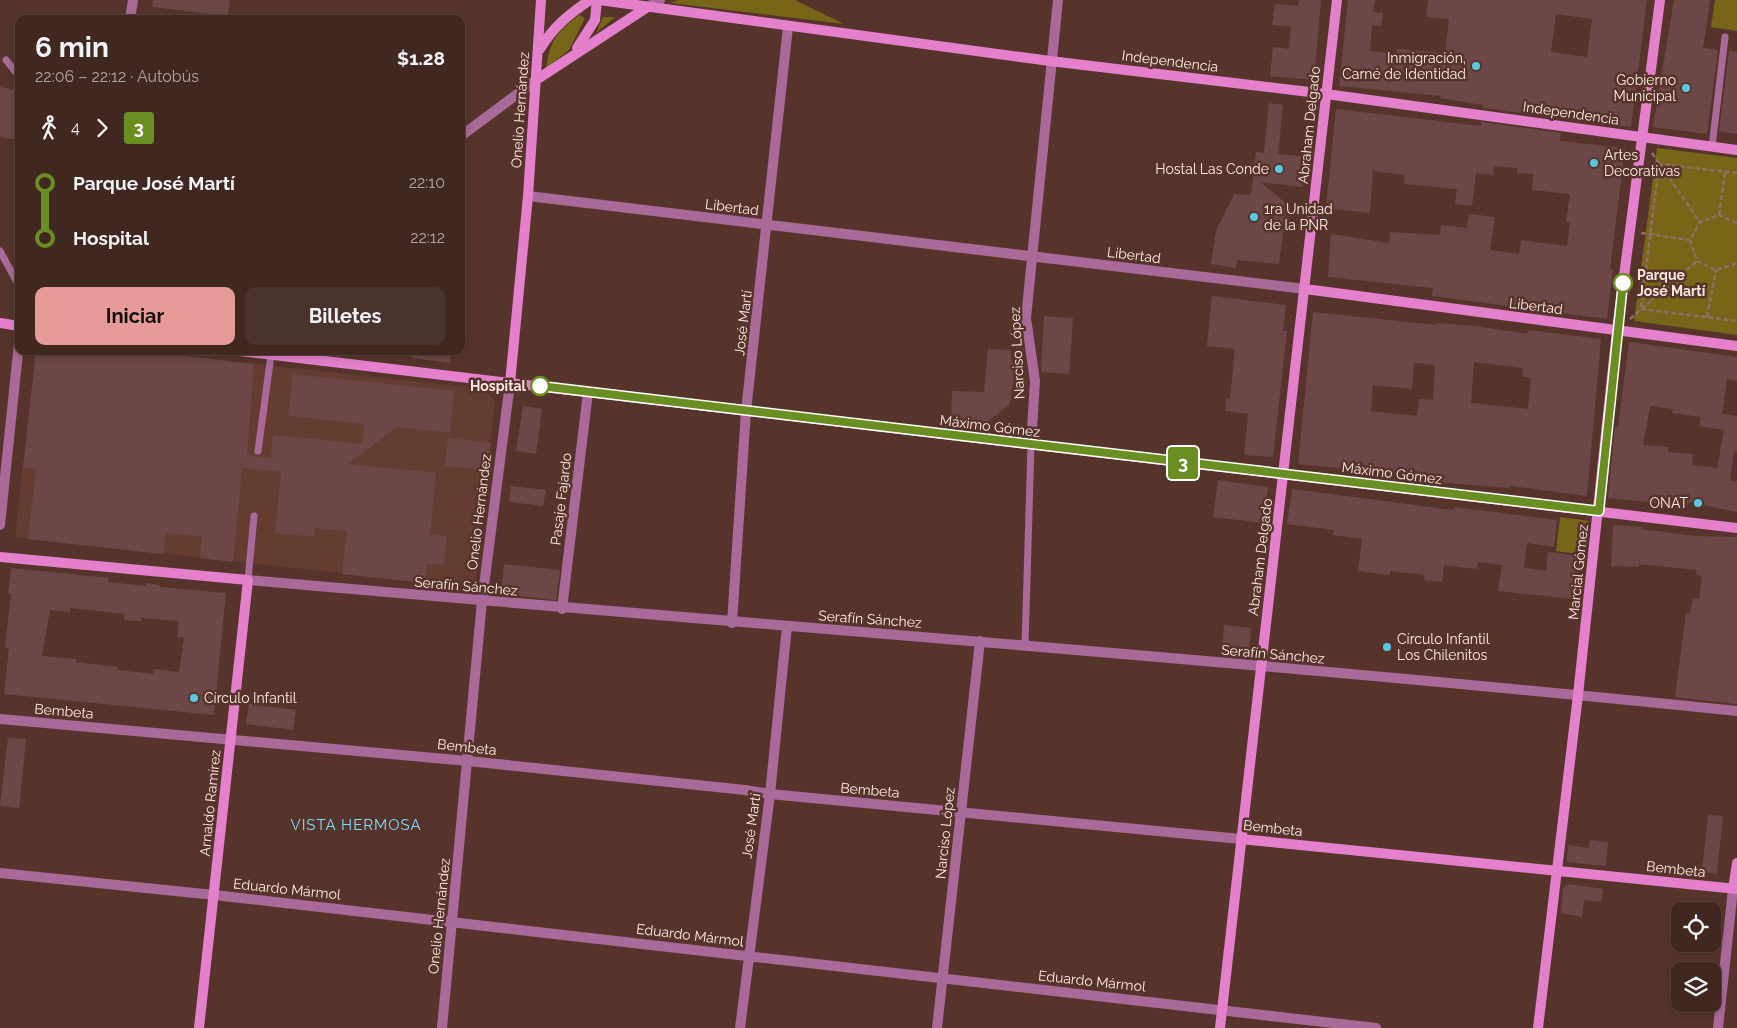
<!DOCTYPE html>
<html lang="es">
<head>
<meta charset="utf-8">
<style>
	body { margin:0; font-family:Raleway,sans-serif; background:#4b332d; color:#f1f3f6; height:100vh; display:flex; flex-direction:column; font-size:19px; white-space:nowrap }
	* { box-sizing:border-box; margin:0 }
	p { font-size:16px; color:#aea5a5 }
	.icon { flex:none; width:28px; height:28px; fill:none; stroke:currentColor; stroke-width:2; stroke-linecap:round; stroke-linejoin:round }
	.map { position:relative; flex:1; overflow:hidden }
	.side { position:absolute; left:15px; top:15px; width:450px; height:340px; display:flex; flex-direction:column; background:#402720; border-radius:10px; box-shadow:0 2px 8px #0003,0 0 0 1px #59443e }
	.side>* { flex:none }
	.badge { padding:0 10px; border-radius:4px; font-size:18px; line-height:32px }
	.fabs { position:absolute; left:1671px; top:902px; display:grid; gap:10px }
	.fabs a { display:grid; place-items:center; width:50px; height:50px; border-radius:10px; background:#402720; box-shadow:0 2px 8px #0003,0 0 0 1px #59443e; font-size:25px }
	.map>.badge { position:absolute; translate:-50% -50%; box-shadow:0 0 0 2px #fff }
	.legs { display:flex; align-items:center; gap:8px; height:55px; padding:0 20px; font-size:16px }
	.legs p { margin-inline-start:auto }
	.summary { display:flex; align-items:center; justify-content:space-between; height:85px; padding:0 20px }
	h1 { font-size:28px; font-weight:700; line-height:38px }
	.action { display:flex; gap:10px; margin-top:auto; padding:10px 20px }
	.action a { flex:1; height:58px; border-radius:10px; background:#e69b98; color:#111; font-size:20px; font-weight:700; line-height:58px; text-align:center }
	.action a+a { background:#4b332d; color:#f1f3f6 }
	ul { padding:0 20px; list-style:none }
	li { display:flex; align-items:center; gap:18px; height:55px; font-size:19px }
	li i { display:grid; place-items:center; width:8px; height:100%; margin:0 6px; background:currentColor }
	li i::after { content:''; width:12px; height:12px; margin:-6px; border:4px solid; border-radius:50%; background:#402720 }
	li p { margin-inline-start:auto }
	li:first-child i { background:linear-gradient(#0000 50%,currentColor 0) }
	li:last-child i { background:linear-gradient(currentColor 50%,#0000 0) }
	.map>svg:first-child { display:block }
	.built { fill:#643c30 }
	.green { fill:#776617 }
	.building { fill:#6d4748; fill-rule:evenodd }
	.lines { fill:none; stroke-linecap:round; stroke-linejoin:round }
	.path { stroke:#8d6f67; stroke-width:2.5; stroke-dasharray:5 2.5; stroke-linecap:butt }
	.lane { stroke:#a96a99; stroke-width:7 }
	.street { stroke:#a96a99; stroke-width:10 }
	.secondary { stroke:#e480cc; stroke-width:10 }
	.line-1-casing { stroke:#fff; stroke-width:11 }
	.line-1 { stroke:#6b8e23; stroke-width:8 }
	.poi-dot { fill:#58c8e4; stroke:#56342b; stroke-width:2 }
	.stop-1-dot { fill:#fff; stroke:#6b8e23; stroke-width:2.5 }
	.labels { text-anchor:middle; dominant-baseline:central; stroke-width:5; stroke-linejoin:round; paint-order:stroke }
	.poi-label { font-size:14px; fill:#ffe9e2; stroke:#56342b; text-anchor:end }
	.street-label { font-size:14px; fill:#ffe9e2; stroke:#56342b }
	.stop-label { font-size:14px; font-weight:bold; fill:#ffe9e2; stroke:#56342b; text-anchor:start }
	.neighbourhood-label { font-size:15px; letter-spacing:1px; fill:#7adef8; stroke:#56342b }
</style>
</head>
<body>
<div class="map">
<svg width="1737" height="1028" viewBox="0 0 1737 1028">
	<rect width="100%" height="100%" fill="#56342b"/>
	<path class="built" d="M36 351H138L483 389 495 401 476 581 468 587 15 537Z"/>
	<path class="green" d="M678 0H795L844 24 671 3Z
		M1715 0H1737V31L1711 27Z
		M579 15 585 18 569 50 546 68C551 39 556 33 579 15Z
		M603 17H615L596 33Z
		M1657 148 1737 158V335L1634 321Z
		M1560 517 1589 521 1585 555 1556 551Z"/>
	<path class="building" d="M153 0H230L228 16 152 7Z
		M1299 0H1321L1314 80 1270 76 1273 47 1289 49 1291 27 1272 25 1275 4 1298 6Z
		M1348 0H1375L1373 12 1383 13 1381 26 1372 25 1370 51 1397 54V49L1445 53 1449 19 1426 17 1428 0H1647L1631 127 1483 108V105L1440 98 1441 96 1339 86ZM1556 14 1592 19 1587 57 1551 52Z
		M1674 0H1710L1703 48 1718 50 1707 134 1653 127Z
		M1729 51 1737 52V134L1719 131Z
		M0 87 19 91V140L0 137Z
		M1269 103 1283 105 1278 154 1306 157 1303 187 1260 182 1287 204 1279 264 1237 260 1236 268 1211 264 1216 231 1234 194 1251 195 1256 152 1264 153Z
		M1336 109 1481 126V122L1561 133 1560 141 1625 148 1610 269H1613L1607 319 1432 296 1433 288 1328 277 1331 234 1389 243 1390 232 1440 235 1441 225 1467 228 1469 214 1495 217 1490 250 1519 254 1521 240 1567 246 1570 223 1566 222 1570 194 1532 190 1533 174 1517 173V168L1494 166 1493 175 1476 173 1472 206 1455 204 1457 189 1404 184 1405 175 1373 171 1370 213 1326 208Z
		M1212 296 1286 305 1283 331H1287L1273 457 1244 455 1248 414 1225 411 1226 398H1230L1235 349 1207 346Z
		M1313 312 1436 325V323L1476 326 1527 334 1528 330 1601 339 1587 496 1510 486 1509 488 1412 480V476L1298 464ZM1474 362 1523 368 1522 376 1531 378 1528 409 1471 403ZM1414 363 1435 365 1433 400 1419 399 1417 416 1371 411 1373 385 1412 389Z
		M1044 316 1073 318 1069 374 1041 372Z
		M1629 342 1737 357V381L1727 379 1722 414 1737 416V452L1734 451 1730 481H1737V512L1688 502 1687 506 1608 498 1615 427H1618ZM1650 406 1673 409 1672 413 1701 417 1699 426 1724 430 1717 468 1692 465 1693 454 1668 452 1669 447 1643 445Z
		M988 349 1011 350V360L1015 369 1010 404 986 423 951 420 952 391 984 392Z
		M36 351H138L254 364 247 455 271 458 273 435 362 444 364 424 288 416 293 374 454 391 450 433 397 427 348 464 436 473 430 534 447 536 444 565 427 564 425 583 342 574 347 531 315 528 314 537 275 533 281 472 242 468 233 562 200 558 202 537 166 533 163 554 28 539 36 469 23 467Z
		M413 351H451L450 363 412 358Z
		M523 406 542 409 536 454 516 451Z
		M448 438 491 443 487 470 445 466Z
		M1218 480 1268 487 1263 523 1213 517Z
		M511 486 546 490 543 506 509 502Z
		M1292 489 1453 510 1454 507 1557 520 1554 547 1527 543 1524 568 1546 571 1548 552 1581 556 1574 599 1498 591 1502 565 1478 562 1477 569 1444 565 1442 582 1424 580 1425 575 1390 571V575L1358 571 1362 539 1333 535 1334 530 1287 524Z
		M1613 525 1642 527 1641 529 1695 536 1737 537V704L1675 697 1686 613H1690L1693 598 1699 599 1702 576 1696 575 1697 570 1639 564V567L1611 566Z
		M504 564 560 570 556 600 501 594Z
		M11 568 109 578 108 582 146 586V583L160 585V587L226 593 214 715 4 694 9 648H5L11 594 8 593ZM70 608 125 614 124 620 141 621V618L179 621 177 637 184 638 179 672 154 669 153 674 117 670 118 667 76 662V659L42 656 50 610 70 612Z
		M1224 625 1251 628 1249 655 1222 653Z
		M249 704 296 710 293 730 246 724Z
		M8 738 26 739 19 808 0 806Z
		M1708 815 1723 816 1717 874 1702 872Z
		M1590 840 1608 842 1606 866 1567 862 1568 845 1589 848Z
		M1569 884 1603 889 1601 902 1584 900 1582 917 1561 913 1563 888Z"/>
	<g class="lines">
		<path class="path" d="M1652 153 1700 222
			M1737 173 1659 164 1641 309 1737 321
			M1719 215 1725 172
			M1737 223 1719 215 1700 222 1690 240 1697 261 1716 270 1735 264 1737 261
			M1641 233 1690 240
			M1707 317 1716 270
			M1630 319 1697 261"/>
		<path class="lane" d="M6 60 19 76
			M1712 147 1725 37
			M0 251 19 286
			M258 451 271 355
			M248 580 254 516
			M1025 645 1031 445"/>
		<path class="street" d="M646 8 660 0
			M130 19 133 0
			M461 136 536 80
			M528 196 1305 289
			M1031 445 1035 381 1026 318 1058 0
			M0 525 19 343
			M248 580C745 624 1241 660 1737 711
			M562 609 588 392
			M732 623 746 411 788 27
			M0 719 468 761 745 790 770 794 1241 839
			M0 873 214 895 1376 1028
			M442 1028 482 601 510 383
			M740 1028 770 794 787 626
			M937 1028 980 641
			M1718 1028 1733 889"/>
		<path class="secondary" d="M599 0 1050 61 1326 94 1737 150
			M577 48 595 20 597 0
			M540 49C553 27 569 14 590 0
			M536 80 646 8
			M1305 289 1737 346
			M0 323 19 326
			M240 351 1737 528
			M510 383 528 196 541 0
			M0 557 248 580 199 1028
			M1241 839 1737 889
			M1733 889 1737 863
			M1220 1028 1337 0
			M1538 1028 1578 695 1617 330 1660 0"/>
	</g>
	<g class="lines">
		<defs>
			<path id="line-1" d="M540 386 1599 511 1623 283"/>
		</defs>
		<use href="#line-1" class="line-1-casing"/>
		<use href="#line-1" class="line-1"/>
	</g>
	<g class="poi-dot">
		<circle cx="1476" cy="66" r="5"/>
		<circle cx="1686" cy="88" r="5"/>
		<circle cx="1594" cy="163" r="5"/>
		<circle cx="1279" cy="169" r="5"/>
		<circle cx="1254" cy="217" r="5"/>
		<circle cx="1698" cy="503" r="5"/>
		<circle cx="1387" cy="647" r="5"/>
		<circle cx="194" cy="698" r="5"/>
	</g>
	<g class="stop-1-dot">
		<circle cx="1623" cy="283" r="9"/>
		<circle cx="540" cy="386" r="9"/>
	</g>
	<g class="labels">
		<g class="poi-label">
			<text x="1466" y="58">Inmigración,<tspan x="1466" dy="16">Carné de Identidad</tspan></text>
			<text x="1676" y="80">Gobierno<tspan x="1676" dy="16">Municipal</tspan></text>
			<text x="1604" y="155" text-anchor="start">Artes<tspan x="1604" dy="16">Decorativas</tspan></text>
			<text x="1269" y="169">Hostal Las Conde</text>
			<text x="1264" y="209" text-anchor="start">1ra Unidad<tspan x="1264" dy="16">de la PNR</tspan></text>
			<text x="1688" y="503">ONAT</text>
			<text x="1397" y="639" text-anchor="start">Círculo Infantil<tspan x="1397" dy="16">Los Chilenitos</tspan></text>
			<text x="204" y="698" text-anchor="start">Círculo Infantil</text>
		</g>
		<g class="street-label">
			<text transform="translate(1170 61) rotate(7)">Independencia</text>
			<text transform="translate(520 110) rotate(-86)">Onelio Hernández</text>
			<text transform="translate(1571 113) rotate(8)">Independencia</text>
			<text transform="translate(1309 125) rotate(-84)">Abraham Delgado</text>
			<text transform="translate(732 207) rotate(7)">Libertad</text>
			<text transform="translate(1134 255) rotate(7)">Libertad</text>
			<text transform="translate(1536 306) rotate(7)">Libertad</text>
			<text transform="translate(743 323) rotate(-83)">José Martí</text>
			<text transform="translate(1017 353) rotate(-93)">Narciso López</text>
			<text transform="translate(990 426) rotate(7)">Máximo Gómez</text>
			<text transform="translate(1392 473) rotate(7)">Máximo Gómez</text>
			<text transform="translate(561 499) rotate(-83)">Pasaje Fajardo</text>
			<text transform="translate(479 512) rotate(-83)">Onelio Hernández</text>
			<text transform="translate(1260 557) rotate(-83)">Abraham Delgado</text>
			<text transform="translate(1578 572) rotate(-84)">Marcial Gómez</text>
			<text transform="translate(466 586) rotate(5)">Serafín Sánchez</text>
			<text transform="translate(870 619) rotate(4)">Serafín Sánchez</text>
			<text transform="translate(1273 654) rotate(5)">Serafín Sánchez</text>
			<text transform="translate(64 711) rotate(5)">Bembeta</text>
			<text transform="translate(467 747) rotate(6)">Bembeta</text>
			<text transform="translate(870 790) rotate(5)">Bembeta</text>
			<text transform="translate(210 803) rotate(-84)">Arnaldo Ramírez</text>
			<text transform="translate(751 826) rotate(-82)">José Martí</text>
			<text transform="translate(1273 828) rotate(6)">Bembeta</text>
			<text transform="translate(945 833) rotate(-84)">Narciso López</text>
			<text transform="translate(1676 869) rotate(6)">Bembeta</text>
			<text transform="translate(287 889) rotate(6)">Eduardo Mármol</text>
			<text transform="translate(439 916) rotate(-84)">Onelio Hernández</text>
			<text transform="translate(690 935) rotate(7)">Eduardo Mármol</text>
			<text transform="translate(1092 981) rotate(6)">Eduardo Mármol</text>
		</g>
		<g class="stop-label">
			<text x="1637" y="275">Parque<tspan x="1637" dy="16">José Martí</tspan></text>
			<text x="526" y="386" text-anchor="end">Hospital</text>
		</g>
		<g class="neighbourhood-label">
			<text x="356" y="825">VISTA HERMOSA</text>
		</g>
	</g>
</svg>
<div class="fabs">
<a><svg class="icon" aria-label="locate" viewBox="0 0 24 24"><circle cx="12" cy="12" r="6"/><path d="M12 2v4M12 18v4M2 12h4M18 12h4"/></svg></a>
<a><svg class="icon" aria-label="layers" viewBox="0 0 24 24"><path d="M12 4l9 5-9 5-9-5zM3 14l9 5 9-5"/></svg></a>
</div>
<b class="badge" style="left:1183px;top:463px;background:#6b8e23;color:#fff">3</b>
<section class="side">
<div class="summary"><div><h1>6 min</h1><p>22:06 – 22:12 · Autobús</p></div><b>$1.28</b></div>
<div class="legs"><svg class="icon" aria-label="walk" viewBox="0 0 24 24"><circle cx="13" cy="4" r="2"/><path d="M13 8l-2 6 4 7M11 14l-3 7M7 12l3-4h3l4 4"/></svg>4<svg class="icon" aria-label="forward" viewBox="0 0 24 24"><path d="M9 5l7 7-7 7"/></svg><b class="badge" style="background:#6b8e23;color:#fff">3</b></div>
<ul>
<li><i style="color:#6b8e23"></i><b>Parque José Martí</b><p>22:10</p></li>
<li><i style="color:#6b8e23"></i><b>Hospital</b><p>22:12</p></li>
</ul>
<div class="action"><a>Iniciar</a><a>Billetes</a></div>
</section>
</div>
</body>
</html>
